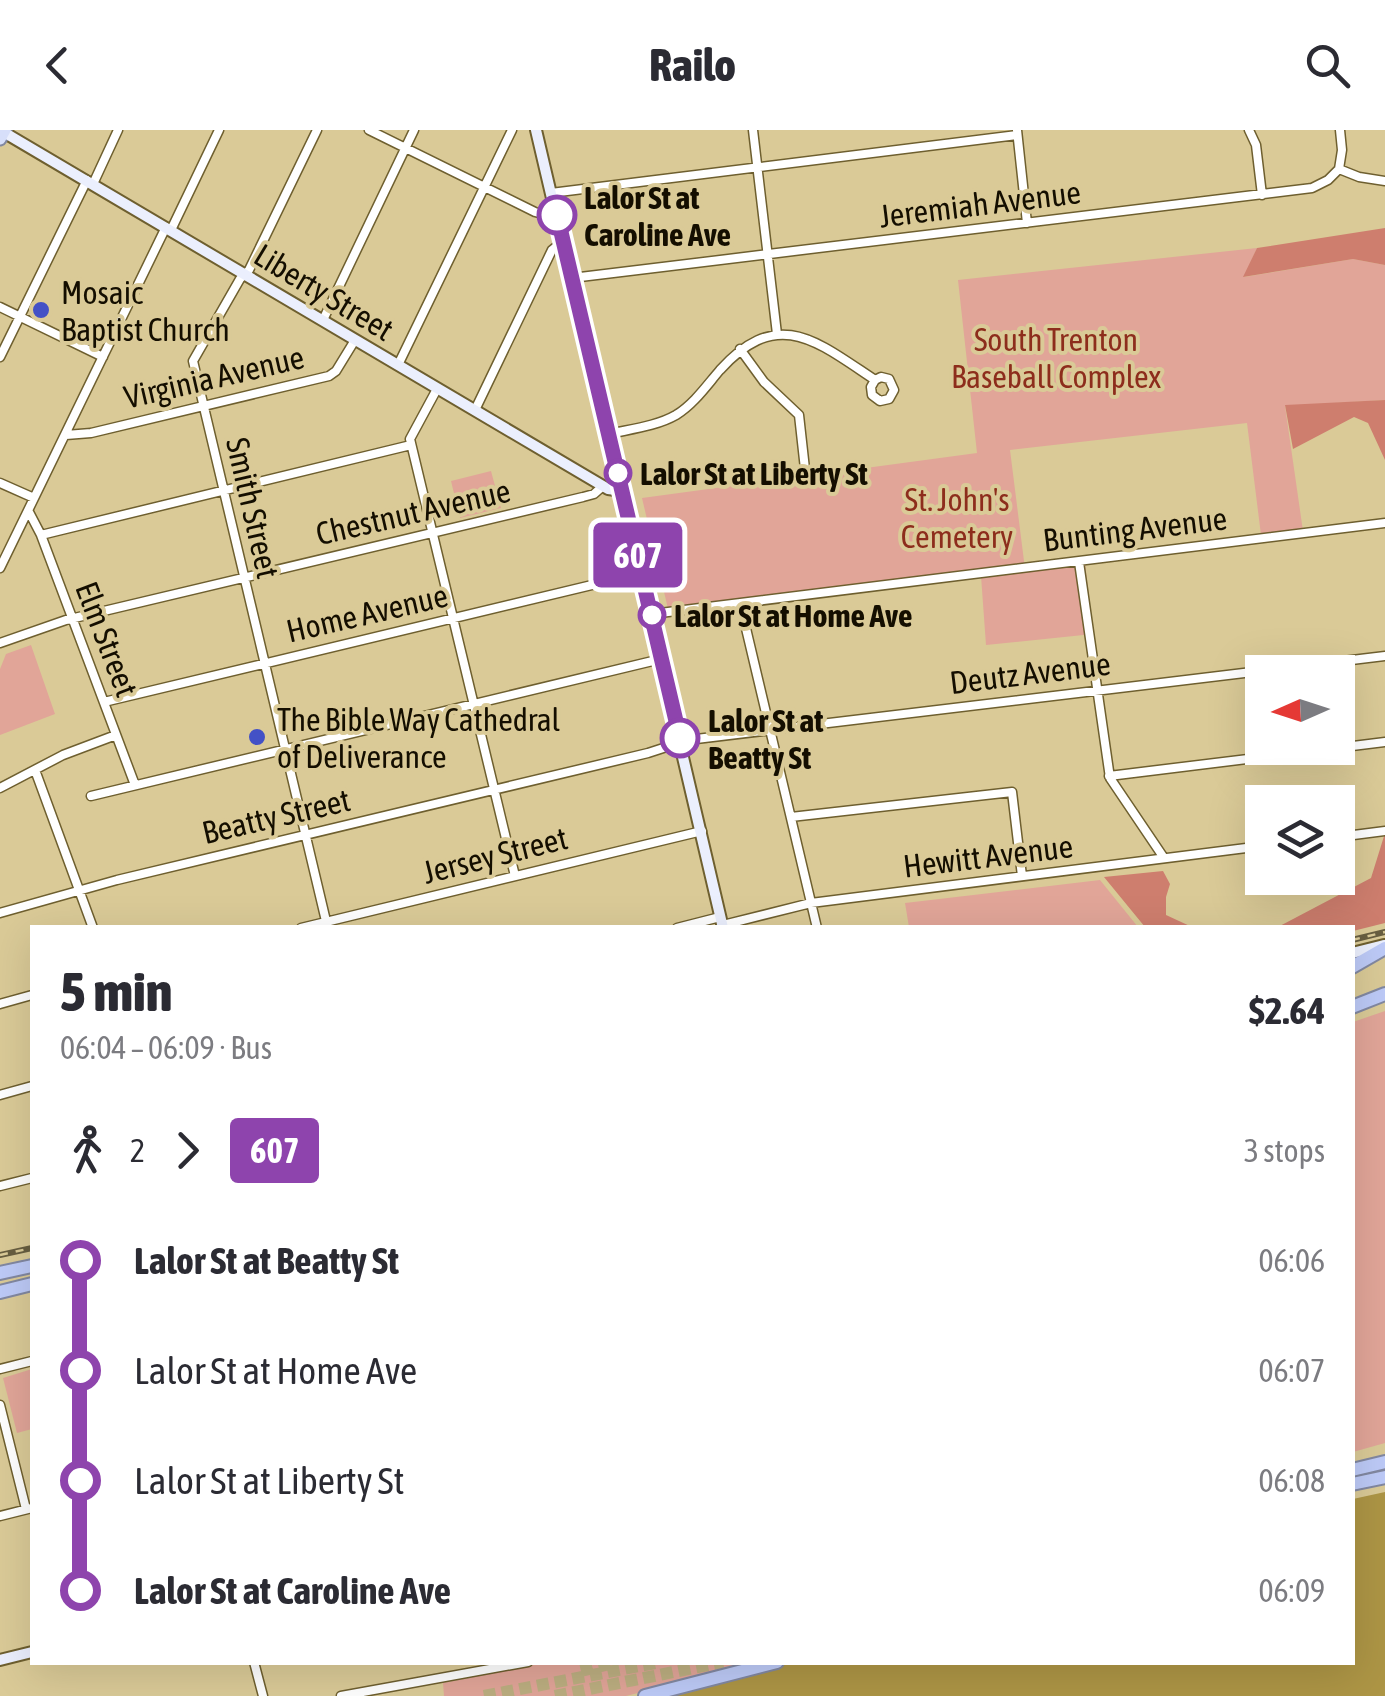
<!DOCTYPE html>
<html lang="en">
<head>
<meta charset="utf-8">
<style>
	body { margin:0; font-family:"Asap Condensed",sans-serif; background:#f2f2f3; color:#2b2b33; height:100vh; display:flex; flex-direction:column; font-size:38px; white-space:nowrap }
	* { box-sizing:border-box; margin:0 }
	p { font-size:32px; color:#7c7c81 }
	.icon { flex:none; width:55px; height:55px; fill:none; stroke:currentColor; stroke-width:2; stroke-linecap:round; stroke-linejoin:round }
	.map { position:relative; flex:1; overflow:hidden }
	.sheet { position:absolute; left:30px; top:795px; width:1325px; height:740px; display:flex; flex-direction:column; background:#fff; border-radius:0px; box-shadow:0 10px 40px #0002 }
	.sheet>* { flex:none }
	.badge { padding:0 20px; border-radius:8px; font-size:35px; line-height:65px }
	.needle { width:65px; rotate:267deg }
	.controls { position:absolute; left:1245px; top:525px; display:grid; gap:20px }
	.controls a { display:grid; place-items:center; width:110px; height:110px; border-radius:0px; background:#fff; box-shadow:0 10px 40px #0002; font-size:50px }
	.map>.badge { position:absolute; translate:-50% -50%; box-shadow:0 0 0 5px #fff }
	.legs { display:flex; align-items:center; gap:15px; height:110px; padding:0 30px; font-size:32px }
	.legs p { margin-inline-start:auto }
	.summary { display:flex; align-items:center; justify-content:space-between; height:170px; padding:0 30px }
	h1 { font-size:55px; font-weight:800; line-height:75px }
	ul { padding:0 30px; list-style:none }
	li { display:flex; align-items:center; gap:35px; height:110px; font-size:38px }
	li i { display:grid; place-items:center; width:15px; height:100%; margin:0 12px; background:currentColor }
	li i::after { content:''; width:25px; height:25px; margin:-12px; border:8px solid; border-radius:50%; background:#fff }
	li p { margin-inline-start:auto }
	li:first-child i { background:linear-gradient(#0000 50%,currentColor 0) }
	li:last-child i { background:linear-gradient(currentColor 50%,#0000 0) }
	header { display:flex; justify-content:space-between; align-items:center; height:130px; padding:0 30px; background:#fff; font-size:45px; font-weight:800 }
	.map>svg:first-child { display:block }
	.green { fill:#e1a598 }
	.forest { fill:#ce7e6e }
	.water { fill:#ad9545 }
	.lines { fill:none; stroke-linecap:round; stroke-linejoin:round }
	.highway-tunnel { stroke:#bcae80; stroke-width:12; stroke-dasharray:12 6; stroke-linecap:butt }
	.street-casing { stroke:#6e5f2f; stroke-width:11 }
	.secondary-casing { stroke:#6e5f2f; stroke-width:14 }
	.primary-casing { stroke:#8288a1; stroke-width:15 }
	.highway-casing { stroke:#8288a1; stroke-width:16 }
	.street { stroke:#fff; stroke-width:8 }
	.secondary { stroke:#ebeffd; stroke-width:10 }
	.primary { stroke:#d7dffa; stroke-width:11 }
	.highway { stroke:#bdcaf7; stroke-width:12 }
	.rail-casing { stroke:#685e40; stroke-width:6 }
	.rail { stroke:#daca97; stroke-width:2.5; stroke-dasharray:8; stroke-linecap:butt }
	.line-1-casing { stroke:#fff; stroke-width:22 }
	.line-1 { stroke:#8e44ad; stroke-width:15 }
	.stop-1-dot { fill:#fff; stroke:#8e44ad; stroke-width:5 }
	.poi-dot { fill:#4351c6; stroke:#daca97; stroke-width:4 }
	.labels { text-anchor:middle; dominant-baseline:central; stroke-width:8; stroke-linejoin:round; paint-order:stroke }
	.stop-label { font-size:32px; font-weight:bold; fill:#140e00; stroke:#daca97; text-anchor:start }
	.street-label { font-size:32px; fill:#140e00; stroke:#daca97 }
	.poi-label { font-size:32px; fill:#140e00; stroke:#daca97; text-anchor:start }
	.park-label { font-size:32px; fill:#8d2d1c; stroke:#daca97 }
</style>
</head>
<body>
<header><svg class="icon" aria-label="back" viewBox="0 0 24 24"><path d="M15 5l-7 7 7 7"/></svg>Railo<svg class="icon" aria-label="search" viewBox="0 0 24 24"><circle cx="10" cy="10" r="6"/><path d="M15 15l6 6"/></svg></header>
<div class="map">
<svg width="1385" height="1566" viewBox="0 0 1385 1566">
	<rect width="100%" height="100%" fill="#daca97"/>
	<path class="green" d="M1257 118 1244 147 1353 129 1385 135V270L1285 276 1304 408 1262 413 1247 293 1010 320 1025 439 1085 433 1093 504 986 515 981 446 669 483 642 368 977 323 958 150Z
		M491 341 501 378 460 388 451 351Z
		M31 515 55 584 0 605V539L6 524Z
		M1100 750 1138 797H909L905 773Z
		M1385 881V1313L1353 1322V892Z
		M32 1239V1299L17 1303 3 1248Z
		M548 1532 754 1533 626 1566H444L443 1553Z"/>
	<path class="forest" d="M1385 98V135L1353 129 1243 147 1257 118Z
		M1385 270V330L1368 293 1354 287 1293 319 1285 275Z
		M1385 703V793L1353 801 1352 798H1276L1371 748Z
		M1163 741 1170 754 1166 767V785L1192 797H1145L1104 747Z"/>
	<path class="water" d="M1385 1362V1566H669L790 1533 1352 1532 1353 1369Z"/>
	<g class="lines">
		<path class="highway-tunnel" d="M581 1541 617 1532
			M484 1566 660 1532
			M555 1566 723 1532"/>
		<defs>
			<path id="street" d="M317 0 249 140 240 149 193 231 326 791
				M369 0 535 82 550 86 557 85
				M753 0 777 204
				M1017 0 1027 93
				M1249 0 1256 15 1262 65
				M1339 39 1359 47 1385 51
				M1339 39 1342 20 1340 0
				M93 54 118 0
				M551 63 1017 5
				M171 100 219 0
				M572 148 1312 58 1328 50 1339 39
				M0 177 103 227
				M323 190 414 0
				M740 219 764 252 799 285 805 339
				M0 227 87 50
				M398 235 512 0
				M437 259 410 309 515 746
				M475 280 552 120 563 111
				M609 304C631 299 657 296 676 285 694 274 707 255 720 240 778 176 816 211 875 250L881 247 889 249 894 260 889 269 880 271 872 265 871 257 875 250
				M66 305 91 303 329 246 336 241 355 210
				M0 353 34 368
				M29 382 41 405 135 655
				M41 405 411 315
				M1079 432 1110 648 1164 728
				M0 438 166 97
				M740 473 817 798
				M652 484 1385 393
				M0 513 66 490 583 367 594 364 603 356
				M104 572 642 443
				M35 640 93 798
				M1109 646 1385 612
				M0 658 63 625 116 605
				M91 666 661 529
				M791 687 1012 662 1022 746
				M1338 707 1385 701
				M0 783 117 750 648 623 688 610 1385 526
				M723 795 811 773 1262 716
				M301 798 702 701
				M677 798 720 787
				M0 874 32 865
				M0 965 32 956
				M0 1056 32 1048
				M0 1239 32 1231
				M0 1275 26 1379
				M0 1386 32 1378
				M254 1532 263 1566
				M341 1566 528 1532"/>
			<path id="secondary" d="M0 0 608 359 623 361
				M536 0 723 798
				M1352 823 1384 815
				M0 1530 32 1522"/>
			<path id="primary" d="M0 9 5 0"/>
			<path id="highway" d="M1352 837 1385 818
				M1352 877 1385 864
				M0 1143 32 1136
				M0 1162 32 1154
				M1352 1340 1385 1332
				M1352 1354 1385 1347
				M645 1566 777 1532"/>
		</defs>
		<use href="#street" class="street-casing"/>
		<use href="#secondary" class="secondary-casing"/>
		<use href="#primary" class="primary-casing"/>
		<use href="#highway" class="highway-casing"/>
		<use href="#street" class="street"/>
		<use href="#secondary" class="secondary"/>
		<use href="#primary" class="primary"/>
		<use href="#highway" class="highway"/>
		<defs>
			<path id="rail" d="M1352 810 1385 802
				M0 1125 32 1118"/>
		</defs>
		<use href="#rail" class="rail-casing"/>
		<use href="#rail" class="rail"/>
	</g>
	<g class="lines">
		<defs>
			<path id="line-1" d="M557 85 680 608"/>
		</defs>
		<use href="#line-1" class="line-1-casing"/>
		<use href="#line-1" class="line-1"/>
	</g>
	<g class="stop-1-dot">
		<circle cx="557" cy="85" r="18"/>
		<circle cx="618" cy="343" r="12"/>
		<circle cx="652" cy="485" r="12"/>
		<circle cx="680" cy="608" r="18"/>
	</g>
	<g class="poi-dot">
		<circle cx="41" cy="180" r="10"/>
		<circle cx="257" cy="607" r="10"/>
	</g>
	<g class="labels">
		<g class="stop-label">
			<text x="584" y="67">Lalor St at<tspan x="584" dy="37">Caroline Ave</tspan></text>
			<text x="640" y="343">Lalor St at Liberty St</text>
			<text x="674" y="485">Lalor St at Home Ave</text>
			<text x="708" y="590">Lalor St at<tspan x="708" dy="37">Beatty St</tspan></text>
		</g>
		<g class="street-label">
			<text transform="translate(980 74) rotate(-7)">Jeremiah Avenue</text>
			<text transform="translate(324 162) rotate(31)">Liberty Street</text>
			<text transform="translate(214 247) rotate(-13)">Virginia Avenue</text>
			<text transform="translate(253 378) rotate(77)">Smith Street</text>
			<text transform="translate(413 382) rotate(-13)">Chestnut Avenue</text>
			<text transform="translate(1135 399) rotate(-7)">Bunting Avenue</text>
			<text transform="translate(367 483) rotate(-13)">Home Avenue</text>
			<text transform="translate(107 509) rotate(69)">Elm Street</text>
			<text transform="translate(1030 543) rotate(-7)">Deutz Avenue</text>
			<text transform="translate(276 686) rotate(-13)">Beatty Street</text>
			<text transform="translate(495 725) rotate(-14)">Jersey Street</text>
			<text transform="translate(988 726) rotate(-7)">Hewitt Avenue</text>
		</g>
		<g class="poi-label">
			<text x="61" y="162">Mosaic<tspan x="61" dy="37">Baptist Church</tspan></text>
			<text x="277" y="589">The Bible Way Cathedral<tspan x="277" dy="37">of Deliverance</tspan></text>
		</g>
		<g class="park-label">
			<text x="1056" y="209">South Trenton<tspan x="1056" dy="37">Baseball Complex</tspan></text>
			<text x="957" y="369">St. John's<tspan x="957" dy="37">Cemetery</tspan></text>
		</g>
	</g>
</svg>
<div class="controls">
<a><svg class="needle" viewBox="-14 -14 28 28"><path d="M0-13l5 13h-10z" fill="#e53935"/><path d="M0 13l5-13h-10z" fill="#7c7c81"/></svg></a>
<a><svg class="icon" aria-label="layers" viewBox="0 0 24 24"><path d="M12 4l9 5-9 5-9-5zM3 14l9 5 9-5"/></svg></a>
</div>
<b class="badge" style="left:638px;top:425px;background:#8e44ad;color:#fff">607</b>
<section class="sheet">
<div class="summary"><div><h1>5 min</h1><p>06:04 – 06:09 · Bus</p></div><b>$2.64</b></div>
<div class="legs"><svg class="icon" aria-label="walk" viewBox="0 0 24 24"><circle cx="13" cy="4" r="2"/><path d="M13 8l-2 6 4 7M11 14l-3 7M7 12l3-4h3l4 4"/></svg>2<svg class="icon" aria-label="forward" viewBox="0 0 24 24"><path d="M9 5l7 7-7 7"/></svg><b class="badge" style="background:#8e44ad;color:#fff">607</b><p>3 stops</p></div>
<ul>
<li><i style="color:#8e44ad"></i><b>Lalor St at Beatty St</b><p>06:06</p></li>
<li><i style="color:#8e44ad"></i><span>Lalor St at Home Ave</span><p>06:07</p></li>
<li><i style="color:#8e44ad"></i><span>Lalor St at Liberty St</span><p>06:08</p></li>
<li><i style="color:#8e44ad"></i><b>Lalor St at Caroline Ave</b><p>06:09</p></li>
</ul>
</section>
</div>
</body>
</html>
